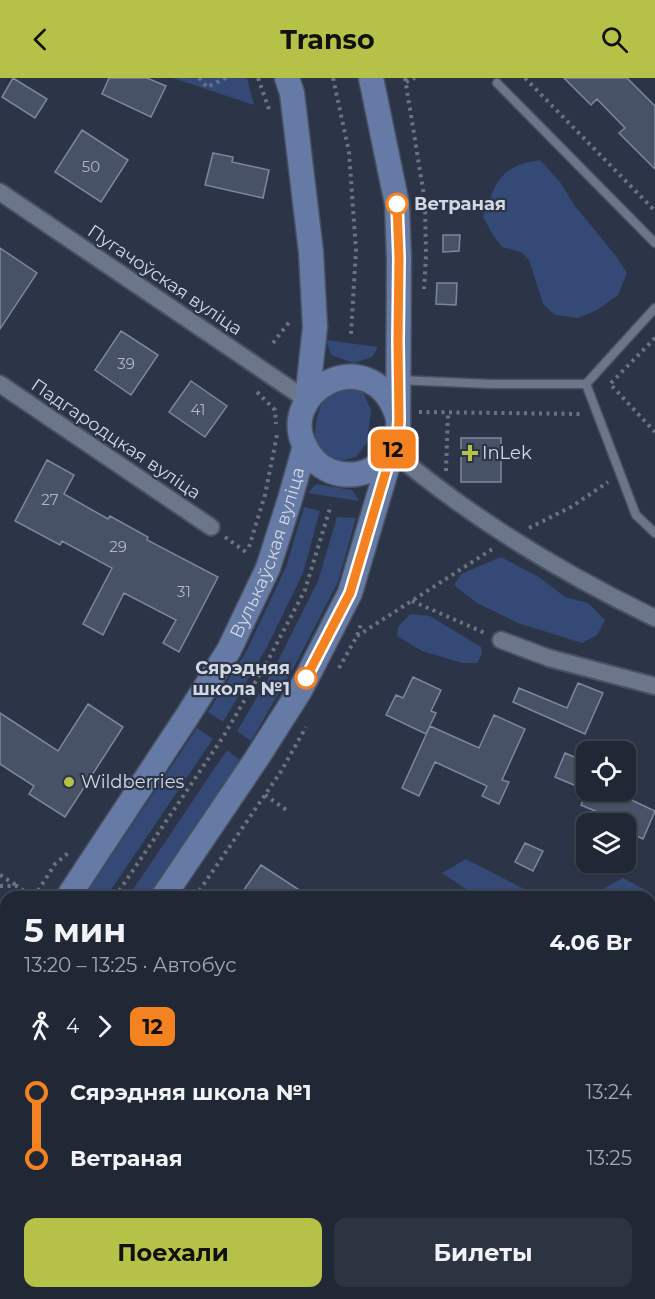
<!DOCTYPE html>
<html lang="ru">
<head>
<meta charset="utf-8">
<style>
	body { margin:0; font-family:Montserrat,sans-serif; background:#2d3441; color:#f1f3f6; height:100vh; display:flex; flex-direction:column; font-size:22px; white-space:nowrap }
	* { box-sizing:border-box; margin:0 }
	p { font-size:20px; color:#a2a6ad }
	.icon { flex:none; width:33px; height:33px; fill:none; stroke:currentColor; stroke-width:2; stroke-linecap:round; stroke-linejoin:round }
	.map { position:relative; flex:1; overflow:hidden }
	.drawer { position:absolute; left:0px; top:813px; width:656px; height:408px; display:flex; flex-direction:column; background:#212835; border-radius:18px 18px 0 0; box-shadow:0 2px 4px #0004,0 0 0 2px #3e4450 }
	.drawer>* { flex:none }
	.badge { padding:0 12px; border-radius:9px; font-size:21px; line-height:39px }
	.buttons { position:absolute; left:576px; top:663px; display:grid; gap:12px }
	.buttons a { display:grid; place-items:center; width:60px; height:60px; border-radius:12px; background:#212835; box-shadow:0 2px 4px #0004,0 0 0 2px #3e4450; font-size:30px }
	.map>.badge { position:absolute; translate:-50% -50%; box-shadow:0 0 0 3px #fff }
	.legs { display:flex; align-items:center; gap:9px; height:66px; padding:0 24px; font-size:20px }
	.legs p { margin-inline-start:auto }
	.overview { display:flex; align-items:center; justify-content:space-between; height:102px; padding:0 24px }
	h1 { font-size:33px; font-weight:700; line-height:45px }
	.cta { display:flex; gap:12px; margin-top:auto; padding:12px 24px }
	.cta a { flex:1; height:69px; border-radius:12px; background:#b6c148; color:#111; font-size:24px; font-weight:700; line-height:69px; text-align:center }
	.cta a+a { background:#2d3441; color:#f1f3f6 }
	ul { padding:0 24px; list-style:none }
	li { display:flex; align-items:center; gap:21px; height:66px; font-size:22px }
	li i { display:grid; place-items:center; width:9px; height:100%; margin:0 8px; background:currentColor }
	li i::after { content:''; width:15px; height:15px; margin:-8px; border:4px solid; border-radius:50%; background:#212835 }
	li p { margin-inline-start:auto }
	li:first-child i { background:linear-gradient(#0000 50%,currentColor 0) }
	li:last-child i { background:linear-gradient(currentColor 50%,#0000 0) }
	header { display:flex; justify-content:space-between; align-items:center; height:78px; padding:0 24px; background:#b6c148; color:#111; font-size:27px; font-weight:700 }
	.map>svg:first-child { display:block }
	.built { fill:#333f57 }
	.green { fill:#344976 }
	.building { fill:#485266; stroke:#7c879d; stroke-width:1.5 }
	.lines { fill:none; stroke-linecap:round; stroke-linejoin:round }
	.lane-casing { stroke:#495160; stroke-width:11 }
	.street-casing { stroke:#495160; stroke-width:20 }
	.secondary-casing { stroke:#495160; stroke-width:27 }
	.path { stroke:#6b7382; stroke-width:4; stroke-dasharray:3 4.5; stroke-linecap:butt }
	.lane { stroke:#6b768b; stroke-width:8 }
	.street { stroke:#6b768b; stroke-width:16 }
	.secondary { stroke:#657aa5; stroke-width:24 }
	.line-1-casing { stroke:#fff; stroke-width:14 }
	.line-1 { stroke:#f58220; stroke-width:9 }
	.stop-1-dot { fill:#fff; stroke:#f58220; stroke-width:3 }
	.poi-dot { fill:#b6c148; stroke:#2c3547; stroke-width:2 }
	.labels { text-anchor:middle; dominant-baseline:central; stroke-width:4.5; stroke-linejoin:round; paint-order:stroke }
	.number-label { font-size:15px; fill:#b0b6c4 }
	.stop-label { font-size:18px; font-weight:bold; fill:#d2d8e4; stroke:#2c3547; text-anchor:start }
	.street-label { font-size:18px; fill:#d2d8e4; stroke:#2c3547 }
	.poi-label { font-size:18px; fill:#d2d8e4; stroke:#2c3547; text-anchor:start }
</style>
</head>
<body>
<header><svg class="icon" aria-label="back" viewBox="0 0 24 24"><path d="M15 5l-7 7 7 7"/></svg>Transo<svg class="icon" aria-label="search" viewBox="0 0 24 24"><circle cx="10" cy="10" r="6"/><path d="M15 15l6 6"/></svg></header>
<div class="map">
<svg width="655" height="1221" viewBox="0 0 655 1221">
	<rect width="100%" height="100%" fill="#2c3547"/>
	<path class="built" d="M650 1195 655 1198V1221H400L404 1215H650Z"/>
	<path class="green" d="M173 0H247L254 27Z
		M540 82 560 104 574 127 616 178 627 195 618 217 597 232 578 240 555 237 543 226 529 182 521 174 502 169 493 157 483 139C496 103 500 88 540 82Z
		M326 262 378 269 372 279 354 285 331 277Z
		M352 307 364 316 371 332 367 365 356 379 338 384C334 382 328 380 324 377 307 361 318 335 325 316Z
		M316 406 352 412 359 423 308 415Z
		M304 429 320 433 303 495 266 571 223 644 208 634 247 572 286 489Z
		M337 439 356 440 338 504 294 589 251 663 237 653 275 589 318 503Z
		M501 479 539 499 565 519 588 525 605 542 597 557 582 565 518 545 477 525 454 507 461 496Z
		M410 536 430 538 481 569 482 576 477 585H462L422 573 397 558 398 549Z
		M197 650 213 661 106 819H84Z
		M227 672 241 683 150 819H128Z
		M466 781 528 813 542 819H478L442 795Z
		M623 800 649 814 655 825V935L650 932V819H589Z"/>
	<path class="building" d="M13 0 47 21 35 40 2 19Z
		M109 0H147L166 8 151 39 102 16Z
		M564 0H627L655 28V91L619 55 625 50 597 21 591 27Z
		M82 52 128 82 101 124 55 94Z
		M213 75 233 79 232 84 269 92 263 120 205 107Z
		M443 157H460L459 173 443 174Z
		M0 170 37 195 0 251Z
		M437 205H457L456 227 436 226Z
		M121 253 158 277 131 317 95 292Z
		M191 303 227 328 205 359 169 334Z
		M461 360H501V404H461Z
		M47 382 74 397 64 416 108 441 110 438 148 459 147 462 218 499 179 574 163 565 176 542 124 515 103 557 83 546 112 490 62 463 60 467 15 443Z
		M413 599 441 612 431 633 436 635 426 656 386 637 396 617 403 620Z
		M578 605 603 615 585 656 513 624 519 610 567 630Z
		M88 626 123 649 65 739 29 716 34 708 0 686V635L58 673Z
		M494 637 525 651 502 702 509 704 499 726 482 718 487 708 435 684 419 718 402 710 430 648 479 670Z
		M565 675 586 684V712L555 699Z
		M587 712H625L623 718 655 733 643 761 626 753V746L581 727Z
		M525 765 543 773 533 793 515 784Z
		M261 787 310 819H239Z"/>
	<g class="lines">
		<defs>
			<path id="lane" d="M497 5 655 165
				M399 302 491 306H586L636 437 655 455
				M586 306 655 230"/>
			<path id="street" d="M0 114 307 322
				M0 306 211 449
				M392 373C471 440 562 495 655 540
				M501 562 549 580 655 608"/>
			<g id="secondary">
				<path d="M287 0 292 15 311 174 315 249 307 322"/>
				<path d="M392 373C379 390 363 399 341 396 327 394 315 385 308 374 270 314 373 258 398 340"/>
				<path id="s1" d="M68 819 188 637 229 572 268 490 290 421 305 368"/>
				<path d="M163 819 257 680 299 614 306 601 350 515 392 373 398 358 399 181 397 126 371 0"/>
				<path d="M0 920 6 911"/>
				<path d="M0 1063 6 1054"/>
				<path d="M0 1119 6 1123"/>
				<path d="M143 1215 152 1221"/>
			</g>
		</defs>
		<use href="#lane" class="lane-casing"/>
		<use href="#street" class="street-casing"/>
		<use href="#secondary" class="secondary-casing"/>
		<path class="path" d="M199 0 207 9 226 0
			M258 0 270 34
			M333 0 349 74 356 172 351 256
			M405 0 425 124 426 178 424 211
			M525 0 655 133
			M406 4 415 0
			M655 260 610 306 655 354
			M273 265 290 243V241
			M257 314 275 332 276 346
			M419 334 582 336
			M446 393 448 335
			M529 450 571 429 608 404
			M225 459 247 475
			M249 469 265 417 277 357
			M412 523 485 555
			M357 558 494 470
			M339 590 357 558 361 546
			M265 717 288 733
			M0 797 16 807
			M0 808H17L33 819
			M34 819 55 786 68 775
			M115 819 223 659 267 584 305 512 331 427
			M195 819 280 695 306 649
			M0 858 6 849
			M0 989 6 980
			M650 1158 655 1162
			M0 1161 6 1152
			M0 1200 6 1204
			M22 1215 31 1221
			M225 1215 234 1221
			M364 1215 366 1221
			M552 1215 561 1221
			M0 1221H1
			M108 1221 113 1215
			M381 1221 385 1215"/>
		<use href="#lane" class="lane"/>
		<use href="#street" class="street"/>
		<use href="#secondary" class="secondary"/>
	</g>
	<g class="lines">
		<defs>
			<path id="line-1" d="M306 600 350 515 392 373 398 358 399 342 398 263 399 180 397 126"/>
		</defs>
		<use href="#line-1" class="line-1-casing"/>
		<use href="#line-1" class="line-1"/>
	</g>
	<g class="stop-1-dot">
		<circle cx="397" cy="126" r="10"/>
		<circle cx="306" cy="600" r="10"/>
	</g>
	<g class="poi-dot">
		<path d="M467 366h6v6h6v6h-6v6h-6v-6h-6v-6h6z"/>
		<circle cx="69" cy="704" r="6"/>
	</g>
	<g class="labels">
		<g class="number-label">
			<text x="91" y="88">50</text>
			<text x="126" y="285">39</text>
			<text x="198" y="331">41</text>
			<text x="50" y="421">27</text>
			<text x="118" y="468">29</text>
			<text x="184" y="513">31</text>
		</g>
		<g class="stop-label">
			<text x="414" y="126">Ветраная</text>
			<text x="290" y="590" text-anchor="end">Сярэдняя<tspan x="290" dy="21">школа №1</tspan></text>
		</g>
		<g class="street-label">
			<text transform="translate(165 202) rotate(34)">Пугачоўская вуліца</text>
			<text transform="translate(116 361) rotate(34)">Падгародцкая вуліца</text>
			<text stroke="none"><textPath href="#s1" startOffset="400">Вулькаўская вуліца</textPath></text>
		</g>
		<g class="poi-label">
			<text x="482" y="375">InLek</text>
			<text x="81" y="704">Wildberries</text>
		</g>
	</g>
</svg>
<div class="buttons">
<a><svg class="icon" aria-label="locate" viewBox="0 0 24 24"><circle cx="12" cy="12" r="6"/><path d="M12 2v4M12 18v4M2 12h4M18 12h4"/></svg></a>
<a><svg class="icon" aria-label="layers" viewBox="0 0 24 24"><path d="M12 4l9 5-9 5-9-5zM3 14l9 5 9-5"/></svg></a>
</div>
<b class="badge" style="left:393px;top:371px;background:#f58220;color:#111">12</b>
<section class="drawer">
<div class="overview"><div><h1>5 мин</h1><p>13:20 – 13:25 · Автобус</p></div><b>4.06 Br</b></div>
<div class="legs"><svg class="icon" aria-label="walk" viewBox="0 0 24 24"><circle cx="13" cy="4" r="2"/><path d="M13 8l-2 6 4 7M11 14l-3 7M7 12l3-4h3l4 4"/></svg>4<svg class="icon" aria-label="forward" viewBox="0 0 24 24"><path d="M9 5l7 7-7 7"/></svg><b class="badge" style="background:#f58220;color:#111">12</b></div>
<ul>
<li><i style="color:#f58220"></i><b>Сярэдняя школа №1</b><p>13:24</p></li>
<li><i style="color:#f58220"></i><b>Ветраная</b><p>13:25</p></li>
</ul>
<div class="cta"><a>Поехали</a><a>Билеты</a></div>
</section>
</div>
</body>
</html>
